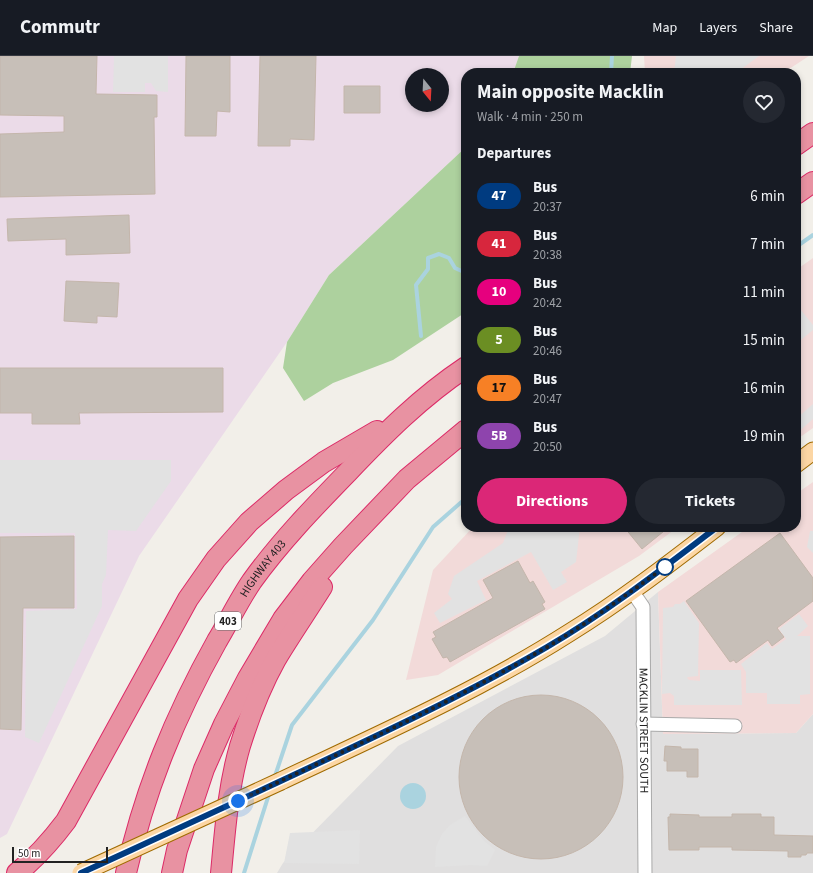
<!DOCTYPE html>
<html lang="en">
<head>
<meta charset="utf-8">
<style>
	body { margin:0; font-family:"Source Sans 3",sans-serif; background:#242831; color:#f1f3f6; height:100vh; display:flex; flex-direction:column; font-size:15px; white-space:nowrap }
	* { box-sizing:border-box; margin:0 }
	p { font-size:13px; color:#9ea1a6 }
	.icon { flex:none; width:22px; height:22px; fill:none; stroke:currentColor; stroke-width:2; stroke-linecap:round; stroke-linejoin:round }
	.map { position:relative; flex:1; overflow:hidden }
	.details { position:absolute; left:461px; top:12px; width:340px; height:464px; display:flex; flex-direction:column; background:#171b24; border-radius:16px; box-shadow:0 2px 6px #0003 }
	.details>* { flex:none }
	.badge { padding:0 8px; border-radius:13px; font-size:14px; line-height:26px }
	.needle { width:26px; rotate:162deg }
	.tools { position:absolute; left:405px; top:12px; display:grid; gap:8px }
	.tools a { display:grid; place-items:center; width:44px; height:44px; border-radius:50%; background:#171b24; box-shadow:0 2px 6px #0003; font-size:20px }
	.scale { position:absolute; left:12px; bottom:10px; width:96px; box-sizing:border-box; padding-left:4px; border:2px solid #222; border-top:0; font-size:11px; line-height:14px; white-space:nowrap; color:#222; -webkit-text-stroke:3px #fff; paint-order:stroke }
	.you { position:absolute; width:20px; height:20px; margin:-10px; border:3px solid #fff; border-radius:50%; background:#1a73e8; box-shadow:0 0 0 6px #1a73e833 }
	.map>.badge { position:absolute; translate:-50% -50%; box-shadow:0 0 0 2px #fff }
	h2 { padding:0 16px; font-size:15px; line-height:36px }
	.round { display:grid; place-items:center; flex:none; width:42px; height:42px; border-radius:21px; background:#242831 }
	.head { display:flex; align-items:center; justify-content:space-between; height:68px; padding:0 16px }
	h1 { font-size:19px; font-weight:700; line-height:30px }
	.cta { display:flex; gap:8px; margin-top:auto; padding:8px 16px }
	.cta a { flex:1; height:46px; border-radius:24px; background:#db2777; color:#fff; font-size:16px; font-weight:700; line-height:46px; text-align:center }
	.cta a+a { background:#242831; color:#f1f3f6 }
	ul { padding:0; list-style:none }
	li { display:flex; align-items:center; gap:12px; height:48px; padding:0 16px }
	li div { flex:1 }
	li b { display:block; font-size:15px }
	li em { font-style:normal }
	li .badge { min-width:44px; font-weight:700; text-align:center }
	header { display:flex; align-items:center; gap:24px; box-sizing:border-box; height:56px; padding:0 20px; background:#171b24; border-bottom:1px solid #363941 }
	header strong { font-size:19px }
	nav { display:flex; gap:22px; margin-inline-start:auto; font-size:14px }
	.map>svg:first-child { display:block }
	.residential { fill:#e0dfdf }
	.commercial { fill:#f2dad9 }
	.industrial { fill:#ebdbe8; fill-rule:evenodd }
	.forest { fill:#add19e }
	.parking { fill:#e2e2e2 }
	.water { fill:#aad3df }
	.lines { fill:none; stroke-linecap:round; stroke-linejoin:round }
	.stream { stroke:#aad3df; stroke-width:4 }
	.building { fill:#c7bfb8; stroke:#c4b6ab }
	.minor-casing { stroke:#a9a9a9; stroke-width:15 }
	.major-casing { stroke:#a06b00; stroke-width:19 }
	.highway-casing { stroke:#dc2a67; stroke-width:22 }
	.minor { stroke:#fff; stroke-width:13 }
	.major { stroke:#fcd6a4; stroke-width:17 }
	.highway { stroke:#e892a2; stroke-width:20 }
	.major-bridge-casing { stroke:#a06b00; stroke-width:19; stroke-linecap:butt }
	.major-bridge { stroke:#fcd6a4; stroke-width:17 }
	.line-casing { stroke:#fff; stroke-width:9 }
	.line { stroke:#003b80; stroke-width:6 }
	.walk { stroke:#222; stroke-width:4; stroke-dasharray:0 7.2 }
	.stop-dot { fill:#fff; stroke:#003b80; stroke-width:2 }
	.labels { text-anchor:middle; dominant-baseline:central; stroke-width:3; stroke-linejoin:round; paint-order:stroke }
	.shield { fill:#fff; stroke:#646464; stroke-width:1 }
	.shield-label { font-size:11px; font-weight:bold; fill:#222 }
	.street-label { font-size:12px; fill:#222; stroke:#fff }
</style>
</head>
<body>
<header>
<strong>Commutr</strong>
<nav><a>Map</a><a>Layers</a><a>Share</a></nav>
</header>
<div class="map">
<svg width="813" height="817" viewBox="0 0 813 817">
	<rect width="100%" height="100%" fill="#f2efe9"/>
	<path class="residential" d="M658 536 663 678 796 677 813 658V817H277L283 807 398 690 605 580Z"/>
	<path class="commercial" d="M644 0H809L783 17H645Z
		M813 202V372L796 384V214Z
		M813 426V658L796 677 663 678 658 536 749 471H796V438Z
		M473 471H678L639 500 438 619 406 624 433 514Z"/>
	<path class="industrial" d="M0 0H519L513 17H466V91L329 219 287 286 139 500 7 778 0 782ZM412 19H442V49H412Z"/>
	<path class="forest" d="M519 0H632L630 17H513Z
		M466 91V256L393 304 333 327 304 345 283 312 287 286 329 219Z"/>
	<path class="parking" d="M114 0H168V36L156 35 151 27H145V36H113Z
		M676 0H759L736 17H674Z
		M796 248 813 269V274L796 288Z
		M813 348V363L796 378V363Z
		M0 404H171V425L136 475 108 474 106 519 102 528V550L39 687 25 681 26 555 77 553 75 477H0Z
		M509 471H580L576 506 561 516 567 526 553 534 531 496 477 525 486 544 440 567 434 557 452 543 448 538 454 520 503 487Z
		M810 475H813V497L807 491Z
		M684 545 699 567 698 620 688 621 687 622 689 624 700 625V614H741L742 649H674V640L670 637 662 638 663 552 673 551 675 548H680Z
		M799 558 808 570 797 580H810V638L800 639V648H767V637H746V616L741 608 767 587 772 593 786 583 779 573Z
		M599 682H611L613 740H601Z
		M465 760 484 785 495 794 487 810 471 809 435 811 436 791 442 778 450 769Z
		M360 774 359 808 284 807 290 777Z"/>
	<path class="water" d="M400 740a13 13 0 1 1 26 0a13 13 0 1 1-26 0Z"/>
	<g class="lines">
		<path class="stream" d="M611 17 612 0
			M796 191 813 179
			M421 280 416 229 428 213V202L439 198 449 202 455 212 466 217
			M274 723 292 669 373 564 433 471 466 442
			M244 817 270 735"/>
	</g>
	<path class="building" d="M0 0H97L96 38 157 39V61H154L155 138 0 141V78L64 76V60L0 59Z
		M186 0H230V56L217 55 216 80H185Z
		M260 0H316L314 84 290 83V90H258Z
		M344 30H380V57H344Z
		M129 159 130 197 66 199V183L8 185 7 163Z
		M66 225 119 227 117 261 97 260V267L64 265Z
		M0 312H223V356L79 357 80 368H32V357H0Z
		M624 471H669L642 493Z
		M780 477 813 522V545L777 572 784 581 772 590 768 584 736 607 734 604 730 606 686 545Z
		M74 480V552H23L21 674 0 673V481Z
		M518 505 530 527 533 525 545 546 542 548 545 553 450 606 447 601 443 602 432 583 436 581 433 576 493 542 483 524Z
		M459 721a82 82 0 1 1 164 0a82 82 0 1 1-164 0Z
		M665 690 681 691V693H698V721H687V715H667V705H664Z
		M670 758 699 759V761H732V758H761V761H774V779L813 780V797H807L806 799H801V801H788V795L732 794V791H699V794H669L668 761H670Z"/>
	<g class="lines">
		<defs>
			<g id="minor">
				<path id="s1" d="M632 535 643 551 645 817"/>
				<path d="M643 668 735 670"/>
			</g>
			<path id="major" d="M796 408 813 395
				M281 725C378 679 478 635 569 577 621 545 669 508 717 471"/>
			<g id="highway">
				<path d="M796 89 813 77"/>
				<path d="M796 138 813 126"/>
				<path d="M17 817C36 802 51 785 66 765L188 543 216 503 249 466 286 434 324 406 377 375"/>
				<path id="s2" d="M126 817C145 733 175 660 217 585 229 565 239 544 252 525 280 486 314 451 347 417 384 378 421 341 466 311"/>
				<path d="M172 817 177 794 204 713 224 668 248 622 283 563 312 525 343 490 407 423 466 374"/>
				<path d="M221 817C225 775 228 731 240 690 249 661 261 630 276 603 291 578 307 555 322 531"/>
			</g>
		</defs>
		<use href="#minor" class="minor-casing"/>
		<use href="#major" class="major-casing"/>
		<use href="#highway" class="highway-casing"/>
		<use href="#minor" class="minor"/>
		<use href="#major" class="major"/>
		<use href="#highway" class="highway"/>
		<defs>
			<path id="major-bridge" d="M81 817 281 725"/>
		</defs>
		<use href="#major-bridge" class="major-bridge-casing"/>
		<use href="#major-bridge" class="major-bridge"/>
	</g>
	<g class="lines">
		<defs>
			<path id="line" d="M81 817C166 778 252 739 336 699 408 665 479 631 547 591 607 556 662 513 717 471"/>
		</defs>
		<use href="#line" class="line-casing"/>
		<use href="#line" class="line"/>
		<path class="walk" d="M238 745C342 696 447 649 547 591 588 567 626 539 665 511"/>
	</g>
	<circle class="stop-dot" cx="665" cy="511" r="8"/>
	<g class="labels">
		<rect class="shield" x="215" y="556" width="26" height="18" rx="3"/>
		<g class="shield-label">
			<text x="228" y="565">403</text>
		</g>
		<g class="street-label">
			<text stroke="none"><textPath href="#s2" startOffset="336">HIGHWAY 403</textPath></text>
			<text stroke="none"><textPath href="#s1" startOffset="143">MACKLIN STREET SOUTH</textPath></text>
		</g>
	</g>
</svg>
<div class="tools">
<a><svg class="needle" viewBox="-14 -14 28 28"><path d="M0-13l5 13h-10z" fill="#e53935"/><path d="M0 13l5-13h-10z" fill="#9ea1a6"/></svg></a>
</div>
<div class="scale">50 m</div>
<div class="you" style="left:238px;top:745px"></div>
<section class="details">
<div class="head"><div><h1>Main opposite Macklin</h1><p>Walk · 4 min · 250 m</p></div><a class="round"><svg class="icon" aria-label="heart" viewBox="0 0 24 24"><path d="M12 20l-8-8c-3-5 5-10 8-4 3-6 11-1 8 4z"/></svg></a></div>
<h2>Departures</h2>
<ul>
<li><span class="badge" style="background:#003b80;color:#fff">47</span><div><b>Bus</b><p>20:37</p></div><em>6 min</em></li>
<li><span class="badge" style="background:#d7263d;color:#fff">41</span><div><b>Bus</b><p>20:38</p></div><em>7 min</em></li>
<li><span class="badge" style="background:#e6007e;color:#fff">10</span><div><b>Bus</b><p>20:42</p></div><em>11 min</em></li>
<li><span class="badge" style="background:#6b8e23;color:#fff">5</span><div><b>Bus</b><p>20:46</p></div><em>15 min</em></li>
<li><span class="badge" style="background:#f78025;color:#111">17</span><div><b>Bus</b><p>20:47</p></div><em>16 min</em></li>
<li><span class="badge" style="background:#8e44ad;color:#fff">5B</span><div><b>Bus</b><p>20:50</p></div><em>19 min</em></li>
</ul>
<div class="cta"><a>Directions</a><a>Tickets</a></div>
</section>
</div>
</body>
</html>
